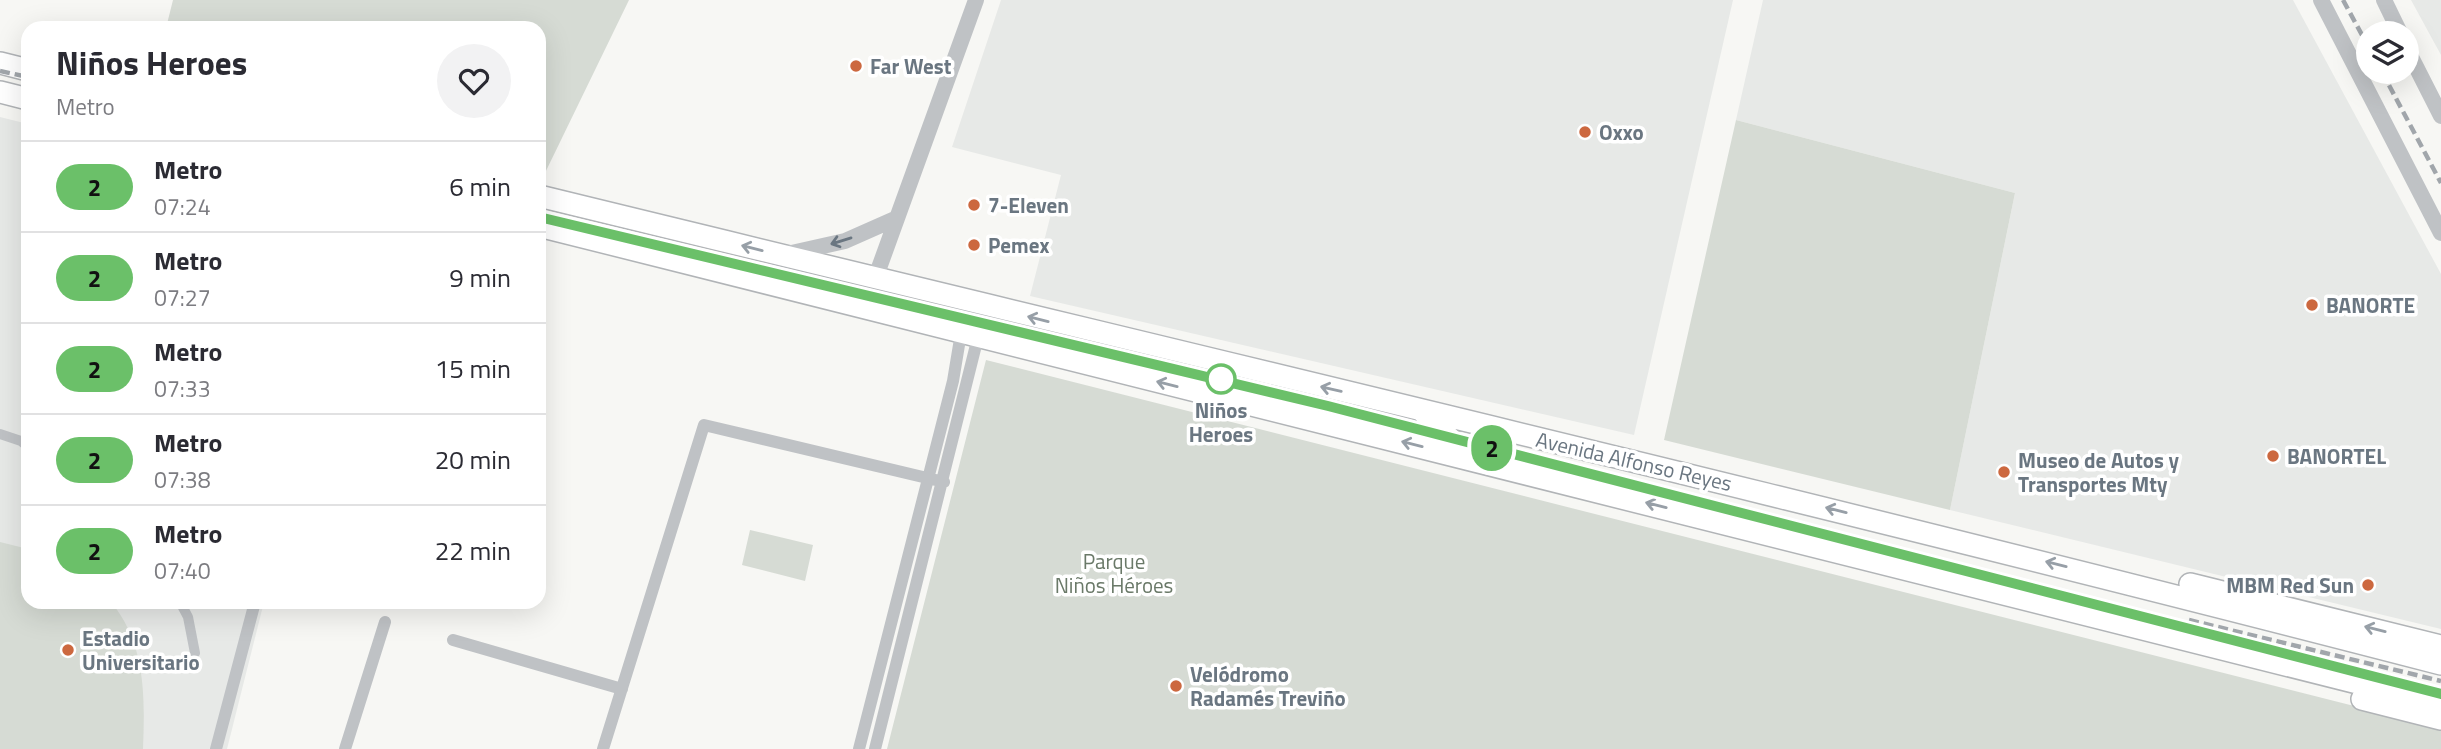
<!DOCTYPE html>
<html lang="es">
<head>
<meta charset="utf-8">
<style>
	body { margin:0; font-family:"Titillium Web",sans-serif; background:#f2f2f3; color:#2b2b33; height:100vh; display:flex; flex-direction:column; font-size:26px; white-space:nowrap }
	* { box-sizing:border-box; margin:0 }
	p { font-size:23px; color:#7c7c81 }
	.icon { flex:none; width:38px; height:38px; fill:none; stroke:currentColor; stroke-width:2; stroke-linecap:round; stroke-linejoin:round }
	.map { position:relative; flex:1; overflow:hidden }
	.panel { position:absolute; left:21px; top:21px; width:525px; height:588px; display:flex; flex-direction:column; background:#fff; border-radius:21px; box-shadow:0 7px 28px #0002 }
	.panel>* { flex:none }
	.badge { padding:0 14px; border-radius:23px; font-size:24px; line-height:46px }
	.tools { position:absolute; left:2356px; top:21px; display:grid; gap:14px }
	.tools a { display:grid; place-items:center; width:63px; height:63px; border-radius:50%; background:#fff; box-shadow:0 7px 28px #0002; font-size:35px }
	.map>.badge { position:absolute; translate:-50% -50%; box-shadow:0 0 0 4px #fff }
	.round { display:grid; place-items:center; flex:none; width:74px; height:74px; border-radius:37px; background:#f2f2f3 }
	.overview { display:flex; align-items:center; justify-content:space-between; height:119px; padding:0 35px }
	h1 { font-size:33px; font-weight:700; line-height:52px }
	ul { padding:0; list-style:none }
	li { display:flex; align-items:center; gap:21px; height:91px; padding:0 35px; border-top:2px solid #e1e1e2 }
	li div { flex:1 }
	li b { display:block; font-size:26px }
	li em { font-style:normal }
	li .badge { min-width:77px; font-weight:700; text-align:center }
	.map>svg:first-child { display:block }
	.built { fill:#e7e9e7 }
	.green { fill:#d6dbd4 }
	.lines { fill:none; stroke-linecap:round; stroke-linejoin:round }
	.trunk-casing { stroke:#b1b4b7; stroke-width:24 }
	.pedestrian { stroke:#bfc2c5; stroke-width:10 }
	.minor { stroke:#bfc2c5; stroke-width:12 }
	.tertiary { stroke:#bfc2c5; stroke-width:16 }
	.trunk { stroke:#fff; stroke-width:21 }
	.rail { stroke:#a1a6ab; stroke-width:4.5; stroke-dasharray:10 5; stroke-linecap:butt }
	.oneway { stroke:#6a7681 }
	.oneway2 { stroke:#979fa7 }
	.line-casing { stroke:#fff; stroke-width:16 }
	.line { stroke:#6bc069; stroke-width:10 }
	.poi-dot { fill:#cc683f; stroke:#fff; stroke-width:2.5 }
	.stop-dot { fill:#fff; stroke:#6bc069; stroke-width:3.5 }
	.labels { text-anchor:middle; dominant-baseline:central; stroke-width:7; stroke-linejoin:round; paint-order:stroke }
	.poi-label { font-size:21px; font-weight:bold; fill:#6a7681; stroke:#fff; text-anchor:start }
	.stop-label { font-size:21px; font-weight:bold; fill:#6a7681; stroke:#fff }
	.street-label { font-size:21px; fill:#6a7681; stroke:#fff }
	.park-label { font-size:21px; fill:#6a7968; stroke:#fff }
</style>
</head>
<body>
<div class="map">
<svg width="2441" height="749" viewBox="0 0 2441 749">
	<rect width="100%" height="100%" fill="#f7f7f4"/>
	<path class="built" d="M1001 0H1733L1634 435 1030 296 1061 175 952 147Z
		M1763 0H2293L2441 274V629L1950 510 2015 193 1736 120Z
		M2411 0H2441V55Z
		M0 117 28 124V602H264L227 749H0Z"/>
	<path class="green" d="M173 0H629L544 175 539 174V28H166Z
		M1736 120 2015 193 1950 510 1664 440Z
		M986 360 2441 728V749H887Z
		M750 530 813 545 805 581 742 565Z
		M0 542 28 549V602H111C146 644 145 697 143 749H0Z"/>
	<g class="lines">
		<defs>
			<path id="trunk" d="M0 63 28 70
				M0 92 28 99
				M539 196C1173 351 1809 500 2441 664
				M539 226 2441 704
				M1422 411 1469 457
				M2190 584 2441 646
				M2362 699 2441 719"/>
		</defs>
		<use href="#trunk" class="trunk-casing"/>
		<path class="pedestrian" d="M0 434 21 441 28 447
			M180 602 188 617 195 653"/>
		<path class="minor" d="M453 640 622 689
			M216 749 255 602
			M345 749 385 622
			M603 749 704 425 944 482
			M859 749 953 381 961 333
			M875 749 978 337"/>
		<path class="tertiary" d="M2321 0 2441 233
			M2384 0 2400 33
			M2406 47 2441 116
			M787 254 845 241 897 218
			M875 279 976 0"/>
		<use href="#trunk" class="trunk"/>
		<path class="rail" d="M2343 0 2368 46
			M0 71 28 77
			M2382 72 2441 183
			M539 217 1328 406 2441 694
			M2189 620 2441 681"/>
	</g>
	<defs><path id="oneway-shaft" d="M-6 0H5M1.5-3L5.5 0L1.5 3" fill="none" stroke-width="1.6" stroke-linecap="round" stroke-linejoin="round" transform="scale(1.75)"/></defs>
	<use class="oneway" href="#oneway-shaft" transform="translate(841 241) rotate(163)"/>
	<g class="oneway2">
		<use href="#oneway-shaft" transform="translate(752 248) rotate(-166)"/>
		<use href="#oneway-shaft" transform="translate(1038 319) rotate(-166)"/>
		<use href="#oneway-shaft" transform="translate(1167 384) rotate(-166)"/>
		<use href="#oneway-shaft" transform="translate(1331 389) rotate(-167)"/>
		<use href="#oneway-shaft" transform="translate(1412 444) rotate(-166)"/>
		<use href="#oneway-shaft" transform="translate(1656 505) rotate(-166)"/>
		<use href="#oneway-shaft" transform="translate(1836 510) rotate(-166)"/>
		<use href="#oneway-shaft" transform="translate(2056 564) rotate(-166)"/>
		<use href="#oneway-shaft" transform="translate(2375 629) rotate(-166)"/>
	</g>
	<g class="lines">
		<defs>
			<path id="line" d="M539 217 1328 406 2441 694"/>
		</defs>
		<use href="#line" class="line-casing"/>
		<use href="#line" class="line"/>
	</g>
	<g class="poi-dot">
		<circle cx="856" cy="66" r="7"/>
		<circle cx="1585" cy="132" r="7"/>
		<circle cx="974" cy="205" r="7"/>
		<circle cx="974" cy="245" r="7"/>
		<circle cx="2312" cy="305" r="7"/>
		<circle cx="2273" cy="456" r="7"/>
		<circle cx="2004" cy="472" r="7"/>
		<circle cx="2368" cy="585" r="7"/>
		<circle cx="68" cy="650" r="7"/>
		<circle cx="1176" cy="686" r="7"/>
	</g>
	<circle class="stop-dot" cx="1221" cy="379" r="14"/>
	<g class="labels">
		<g class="poi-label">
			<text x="870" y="66">Far West</text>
			<text x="1599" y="132">Oxxo</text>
			<text x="988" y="205">7-Eleven</text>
			<text x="988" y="245">Pemex</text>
			<text x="2326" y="305">BANORTE</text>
			<text x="2287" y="456">BANORTEL</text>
			<text x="2018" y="460">Museo de Autos y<tspan x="2018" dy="24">Transportes Mty</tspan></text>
			<text x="2354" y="585" text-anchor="end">MBM Red Sun</text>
			<text x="82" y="638">Estadio<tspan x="82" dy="24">Universitario</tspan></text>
			<text x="1190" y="674">Velódromo<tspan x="1190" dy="24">Radamés Treviño</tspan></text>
		</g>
		<g class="stop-label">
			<text x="1221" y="410">Niños<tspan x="1221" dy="24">Heroes</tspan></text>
		</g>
		<g class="street-label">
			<text transform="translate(1634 461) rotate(13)">Avenida Alfonso Reyes</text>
		</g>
		<g class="park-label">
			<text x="1114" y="561">Parque<tspan x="1114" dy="24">Niños Héroes</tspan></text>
		</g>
	</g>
</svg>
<div class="tools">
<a><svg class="icon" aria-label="layers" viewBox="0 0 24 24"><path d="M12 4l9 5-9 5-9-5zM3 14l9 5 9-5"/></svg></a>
</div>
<b class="badge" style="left:1492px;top:448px;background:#6bc069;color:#111">2</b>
<section class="panel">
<div class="overview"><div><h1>Niños Heroes</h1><p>Metro</p></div><a class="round"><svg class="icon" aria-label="heart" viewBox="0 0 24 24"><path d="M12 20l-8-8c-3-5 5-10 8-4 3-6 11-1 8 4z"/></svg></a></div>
<ul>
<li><span class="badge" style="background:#6bc069;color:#111">2</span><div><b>Metro</b><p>07:24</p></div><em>6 min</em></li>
<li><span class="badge" style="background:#6bc069;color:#111">2</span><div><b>Metro</b><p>07:27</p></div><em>9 min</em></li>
<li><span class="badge" style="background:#6bc069;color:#111">2</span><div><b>Metro</b><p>07:33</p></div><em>15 min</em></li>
<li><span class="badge" style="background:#6bc069;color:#111">2</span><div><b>Metro</b><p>07:38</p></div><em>20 min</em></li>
<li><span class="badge" style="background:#6bc069;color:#111">2</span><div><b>Metro</b><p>07:40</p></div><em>22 min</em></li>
</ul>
</section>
</div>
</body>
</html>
